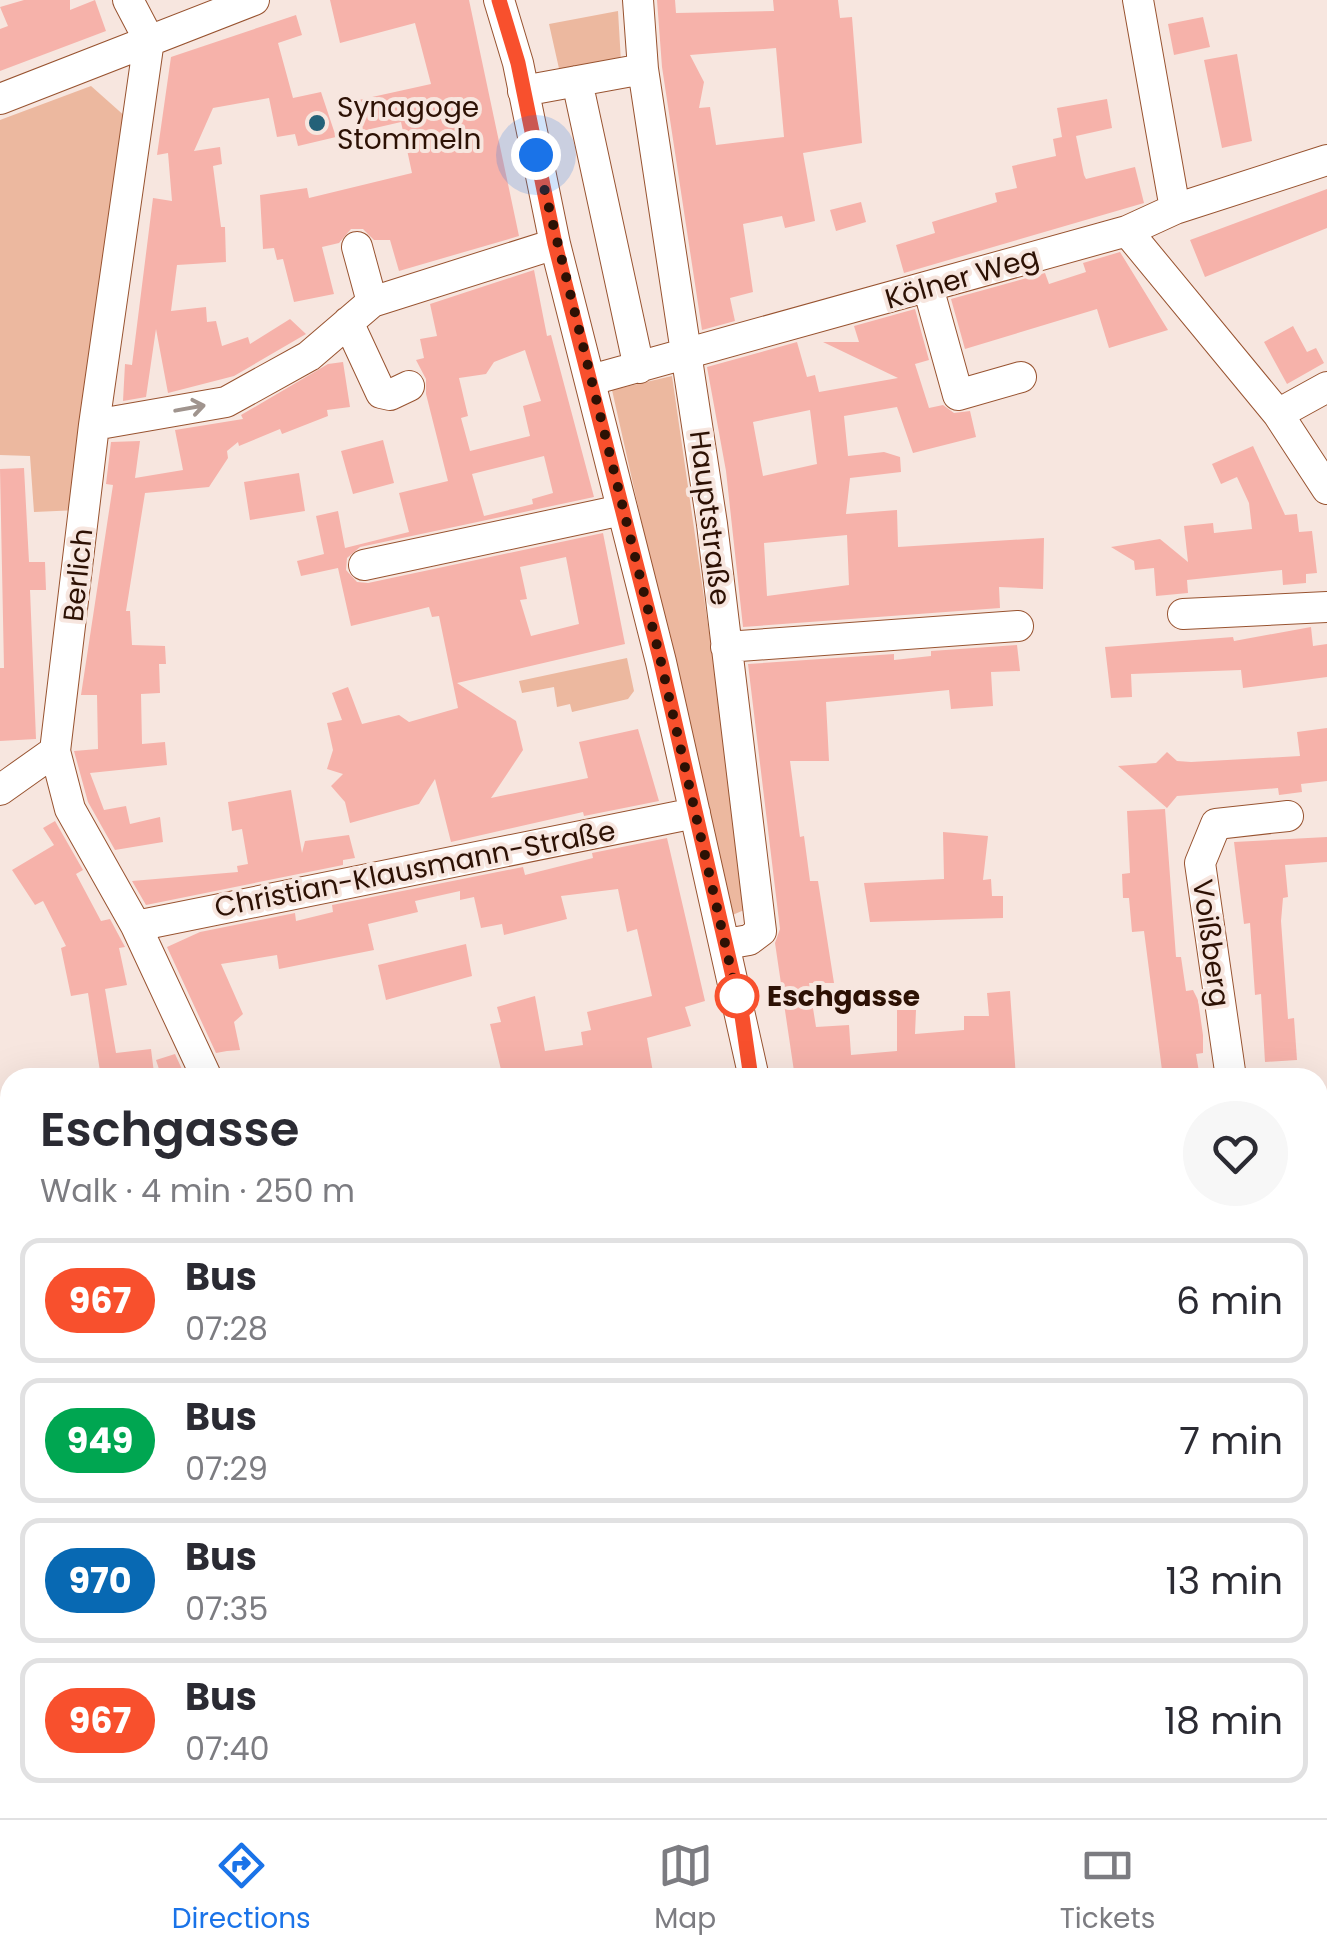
<!DOCTYPE html>
<html lang="en">
<head>
<meta charset="utf-8">
<style>
	body { margin:0; font-family:Poppins,sans-serif; background:#f7f7f7; color:#2b2b33; height:100vh; display:flex; flex-direction:column; font-size:38px; white-space:nowrap }
	* { box-sizing:border-box; margin:0 }
	p { font-size:32px; color:#7c7c81 }
	.icon { flex:none; width:55px; height:55px; fill:none; stroke:currentColor; stroke-width:2; stroke-linecap:round; stroke-linejoin:round }
	.map { position:relative; flex:1; overflow:hidden }
	.side { position:absolute; left:0px; top:1068px; width:1328px; height:752px; display:flex; flex-direction:column; background:#fff; border-radius:30px 30px 0 0; box-shadow:0 10px 40px #0002 }
	.side>* { flex:none }
	.badge { padding:0 20px; border-radius:32px; font-size:35px; line-height:65px }
	.you { position:absolute; width:50px; height:50px; margin:-25px; border:8px solid #fff; border-radius:50%; background:#1a73e8; box-shadow:0 0 0 15px #1a73e833 }
	.map>.badge { position:absolute; translate:-50% -50%; box-shadow:0 0 0 5px #fff }
	.round { display:grid; place-items:center; flex:none; width:105px; height:105px; border-radius:52px; background:#f7f7f7 }
	.headline { display:flex; align-items:center; justify-content:space-between; height:170px; padding:0 40px }
	h1 { font-size:48px; font-weight:600; line-height:75px }
	ul { padding:0; list-style:none }
	li { display:flex; align-items:center; gap:30px; height:125px; margin:0 20px 15px; padding:0 20px; border:5px solid #e1e1e2; border-radius:20px }
	li div { flex:1 }
	li b { display:block; font-size:38px }
	li em { font-style:normal }
	li .badge { min-width:110px; font-weight:700; text-align:center }
	.tabs { display:flex; justify-content:space-around; align-items:center; height:140px; border-top:2px solid #e1e1e2; background:#fff; font-size:28px; color:#7c7c81 }
	.tabs a { display:grid; justify-items:center; gap:5px }
	.tabs .current { color:#1a73e8 }
	.map>svg:first-child { display:block }
	.green { fill:#ecb89f }
	.building { fill:#f6b2aa; fill-rule:evenodd }
	.lines { fill:none; stroke-linecap:round; stroke-linejoin:round }
	.minor-casing { stroke:#985330; stroke-width:32 }
	.minor { stroke:#fff; stroke-width:30 }
	.rail { stroke:#7d655b; stroke-width:8 }
	.oneway { stroke:#a0948e }
	.line-casing { stroke:#fff; stroke-width:22 }
	.line { stroke:#f8502d; stroke-width:15 }
	.walk { stroke:#2d1104; stroke-width:10; stroke-dasharray:0 18 }
	.poi-dot { fill:#246178; stroke:#f7e6df; stroke-width:4 }
	.stop-dot { fill:#fff; stroke:#f8502d; stroke-width:5 }
	.labels { text-anchor:middle; dominant-baseline:central; stroke-width:8; stroke-linejoin:round; paint-order:stroke }
	.poi-label { font-size:28px; fill:#2d1104; stroke:#f7e6df; text-anchor:start }
	.street-label { font-size:28px; fill:#2d1104; stroke:#f7e6df }
	.stop-label { font-size:28px; font-weight:bold; fill:#2d1104; stroke:#f7e6df; text-anchor:start }
</style>
</head>
<body>
<div class="map">
<svg width="1327" height="1818" viewBox="0 0 1327 1818">
	<rect width="100%" height="100%" fill="#f7e6df"/>
	<path class="green" d="M618 11 621 62 560 73 549 24Z
		M91 86 127 118 79 510 34 512 30 456 0 455V120Z
		M672 376 749 908 730 916 612 390Z
		M627 658 634 691 628 699 572 712 570 704 557 707 554 687 522 693 519 681Z
		M1327 1687V1726L1318 1728V1689Z
		M1327 1751V1799L1318 1804V1753Z
		M1125 1810H1303L1286 1818H1099Z"/>
	<path class="building" d="M24 0H70V10L95 0 106 31 0 71V29L8 26 0 7Z
		M330 0H469L519 236 399 271 390 240H374L363 229H351L339 243 322 247 334 294 294 302 283 259 277 260 274 248 263 249 260 195 307 188 309 198 412 173 401 122 362 131 354 101 431 84 415 23 340 43Z
		M657 0H675L676 13 774 11 773 0H838L840 18 852 17 862 143 803 153 815 221 785 228 782 216 743 224 753 292 730 298 735 321 702 330 662 67ZM776 48 784 137 716 145 710 107 699 108 704 82 690 55Z
		M296 15 302 35 278 43 293 98 321 92 336 137 298 146 295 134 277 137 269 98 213 108 194 151 220 147 222 164 213 166 221 227H225L226 262 177 265 171 311 206 307 207 322 216 321 222 346 248 337 250 344 290 319 306 334 234 376 168 393 156 329 146 397 123 401 125 364 132 365 153 198 172 201 168 153 157 155 171 57Z
		M1203 17 1210 47 1174 55 1168 24Z
		M1237 54 1252 141 1222 148 1204 60Z
		M1107 99 1112 128 1076 136 1084 175 1086 179 1135 167 1144 203 904 273 896 245 935 233 932 222 997 202 995 193 1017 188 1012 166 1056 156 1053 139 1062 137 1057 108Z
		M1327 189V228L1205 277 1190 240Z
		M861 202 866 222 836 231 830 210Z
		M1120 252 1168 330 1109 348 1097 309 965 349 951 299 1045 273 1049 284 1086 272 1083 263Z
		M534 270 547 336 551 335 556 354 594 497 360 547 347 558 346 570 357 582 368 583 603 533 625 644 457 683 516 721 523 750 491 798 588 778 579 742 638 729 659 801 584 816 583 812 451 842 435 779 419 804 350 823 345 802 331 786 343 774 327 769 333 750 327 723 342 720 332 693 348 687 362 724 399 715 409 722 458 708 439 616 432 617 429 607 351 626 338 568 301 576 297 561 324 554 316 516 338 511 345 548 409 532 399 493 448 481 426 394V379L416 360 424 358 420 339 437 336 430 304ZM525 350 541 401 523 406 530 436 470 451 461 418 468 416 459 378 486 374 494 362ZM544 456 553 493 532 499 533 504 484 516 472 474ZM566 557 579 624 531 636 520 600 527 599 520 567Z
		M915 309 929 360 915 364 929 408 943 405 954 413 970 411 976 437 913 453 897 407 844 416 848 456 884 452 900 457 901 472 850 478 846 514 897 510 898 547 1044 538 1043 589 999 587 1000 608 743 627 726 471 707 367 797 342 807 377 815 375 819 392 898 378 823 342H859L854 326ZM810 410 817 464 763 476 753 422ZM847 535 849 585 767 596 764 543Z
		M1293 326 1307 352 1316 348 1324 363 1287 384 1264 342Z
		M343 362 350 407 327 410 328 416 282 434 280 429 239 446 238 442 227 451 228 458 209 487 145 493 126 611H130L132 645 165 646 166 664H159L160 693 141 694 142 744 165 742 167 765 90 773 104 810 126 806 130 824 160 817 163 842 115 850 88 802 74 751 98 749 97 695H81L113 485 106 484 111 442 140 441 135 478 183 470 175 430 243 419 241 415 328 364Z
		M383 440 394 483 353 494 341 451Z
		M1253 446 1285 515 1297 514 1299 532 1312 531 1317 573 1306 574V583L1283 585 1282 570 1187 580 1188 593 1156 596 1154 568 1135 570 1134 561 1111 547 1160 539 1188 562 1184 526 1213 523 1214 533 1252 529 1249 503 1237 477 1221 484 1212 464Z
		M24 468 29 562H45L46 590H30L36 739 0 741V668H4L0 469Z
		M299 473 305 511 250 520 244 482Z
		M1311 627 1313 646 1327 644V677L1243 688 1241 670 1131 674 1132 697 1111 698 1105 647 1233 637 1234 641Z
		M1017 645 1020 671 991 672 993 706 951 709 949 690 826 702 829 761H790L800 837 804 836 810 881H818L834 983H809L816 1027 849 1025 851 1055 897 1051V1010H916L915 1034 964 1030V1016H989L987 993 1010 991 1016 1078H795L775 943 780 929 748 664 894 654V660L931 656V651Z
		M1327 728V781L1301 784 1302 792 1279 795 1278 788 1177 796 1167 808 1118 766 1156 763 1167 752 1177 761 1191 762 1300 756 1297 732Z
		M291 790 302 853 305 841 349 835 355 858 343 860V865L146 905 132 881 238 872 237 866 248 864 242 829 232 831 228 802Z
		M1165 809 1176 957H1181L1186 991 1193 990 1198 1000 1203 1035V1053L1196 1054 1200 1078H1163L1144 931 1132 932 1129 898H1123L1122 874 1130 873 1127 811Z
		M55 821 83 870 76 874 101 921 110 919 125 947 119 948 127 985 105 989 116 1053 151 1049 154 1073 101 1078 88 993 71 996 61 948 66 946 43 901 35 905 12 870 54 845 43 828Z
		M943 832 988 836 983 880 991 879 992 896H1003V918L870 922 864 883 944 879Z
		M1327 837V862L1285 865 1288 897 1283 898 1281 921 1288 1019 1294 1018 1297 1060 1265 1062 1261 994 1255 995 1250 923 1244 924 1234 842Z
		M667 838 705 1001 685 1007 691 1026 647 1038 654 1078H503L490 1024 501 1022 497 1007 535 996 545 1051 583 1045 581 1032 591 1030 587 1012 652 996 637 929 627 932 618 889 561 896 567 919 504 935 502 924 481 928 474 897 460 900V891L415 901 418 912 368 924 374 950 279 969 277 955 221 964 243 1014 234 1022 240 1050 227 1051 216 1053 167 947 200 932 295 913 296 921 333 912 332 905 523 867 525 875 593 858 592 853Z
		M466 944 472 976 386 1000 378 965Z
		M175 1054 186 1078H162L156 1060Z"/>
	<g class="lines">
		<defs>
			<path id="minor" d="M128 0 149 40
				M499 0 518 63 555 244 661 662 754 1078
				M638 0 643 69 712 524 761 931 749 940 726 944
				M1138 0 1175 209
				M149 40 94 425 55 751 70 809 136 926 207 1078
				M577 81 639 368
				M523 91 643 69
				M0 99 254 0
				M1127 231 1278 414 1327 489
				M357 247 372 302
				M928 287 958 395 1021 377
				M348 322 381 393 390 395 409 386
				M591 380 1127 231 1175 209 1327 160
				M1278 414 1327 387
				M94 425 226 402 309 356 372 302 555 244
				M364 565 622 510
				M1183 614 1327 607
				M726 647 1018 626
				M0 790 55 751
				M136 926 695 813
				M1231 1078 1200 863 1216 824 1288 816
				M1318 1337H1327
				M0 1445 10 1370
				M0 1499H10
				M0 1631 10 1634
				M10 1668 1 1694 10 1697
				M233 1810 235 1818
				M930 1810 932 1818"/>
		</defs>
		<use href="#minor" class="minor-casing"/>
		<use href="#minor" class="minor"/>
		<path class="rail" d="M0 1758 10 1762
			M152 1810 176 1818
			M197 1810 220 1818
			M1320 1818 1327 1815"/>
	</g>
	<defs><path id="oneway-shaft" d="M-6 0H5M1.5-3L5.5 0L1.5 3" fill="none" stroke-width="1.6" stroke-linecap="round" stroke-linejoin="round" transform="scale(2.5)"/></defs>
	<use class="oneway" href="#oneway-shaft" transform="translate(190 408) rotate(-10)"/>
	<g class="lines">
		<defs>
			<path id="line" d="M499 0 518 63 555 244 661 662 742 1016 751 1078"/>
		</defs>
		<use href="#line" class="line-casing"/>
		<use href="#line" class="line"/>
		<path class="walk" d="M536 155 661 662 737 996"/>
	</g>
	<circle class="poi-dot" cx="317" cy="123" r="10"/>
	<circle class="stop-dot" cx="737" cy="996" r="20"/>
	<g class="labels">
		<g class="poi-label">
			<text x="337" y="107">Synagoge<tspan x="337" dy="32">Stommeln</tspan></text>
		</g>
		<g class="street-label">
			<text transform="translate(962 278) rotate(-16)">Kölner Weg</text>
			<text transform="translate(710 518) rotate(83)">Hauptstraße</text>
			<text transform="translate(78 575) rotate(-84)">Berlich</text>
			<text transform="translate(415 869) rotate(-11)">Christian-Klausmann-Straße</text>
			<text transform="translate(1211 943) rotate(82)">Voißberg</text>
		</g>
		<g class="stop-label">
			<text x="767" y="996">Eschgasse</text>
		</g>
	</g>
</svg>
<div class="you" style="left:536px;top:155px"></div>
<section class="side">
<div class="headline"><div><h1>Eschgasse</h1><p>Walk · 4 min · 250 m</p></div><a class="round"><svg class="icon" aria-label="heart" viewBox="0 0 24 24"><path d="M12 20l-8-8c-3-5 5-10 8-4 3-6 11-1 8 4z"/></svg></a></div>
<ul>
<li><span class="badge" style="background:#f8502d;color:#fff">967</span><div><b>Bus</b><p>07:28</p></div><em>6 min</em></li>
<li><span class="badge" style="background:#00a651;color:#fff">949</span><div><b>Bus</b><p>07:29</p></div><em>7 min</em></li>
<li><span class="badge" style="background:#0869b3;color:#fff">970</span><div><b>Bus</b><p>07:35</p></div><em>13 min</em></li>
<li><span class="badge" style="background:#f8502d;color:#fff">967</span><div><b>Bus</b><p>07:40</p></div><em>18 min</em></li>
</ul>
</section>
</div>
<nav class="tabs">
<a class="current"><svg class="icon" aria-label="directions" viewBox="0 0 24 24"><path d="M12 3l9 9-9 9-9-9zM9 14v-3h6M13 9l2 2-2 2"/></svg>Directions</a>
<a><svg class="icon" aria-label="map" viewBox="0 0 24 24"><path d="M3 6l6-2 6 2 6-2v14l-6 2-6-2-6 2zM9 4v14M15 6v14"/></svg>Map</a>
<a><svg class="icon" aria-label="tickets" viewBox="0 0 24 24"><path d="M3 7h18v10H3zM15 7v10"/></svg>Tickets</a>
</nav>
</body>
</html>
